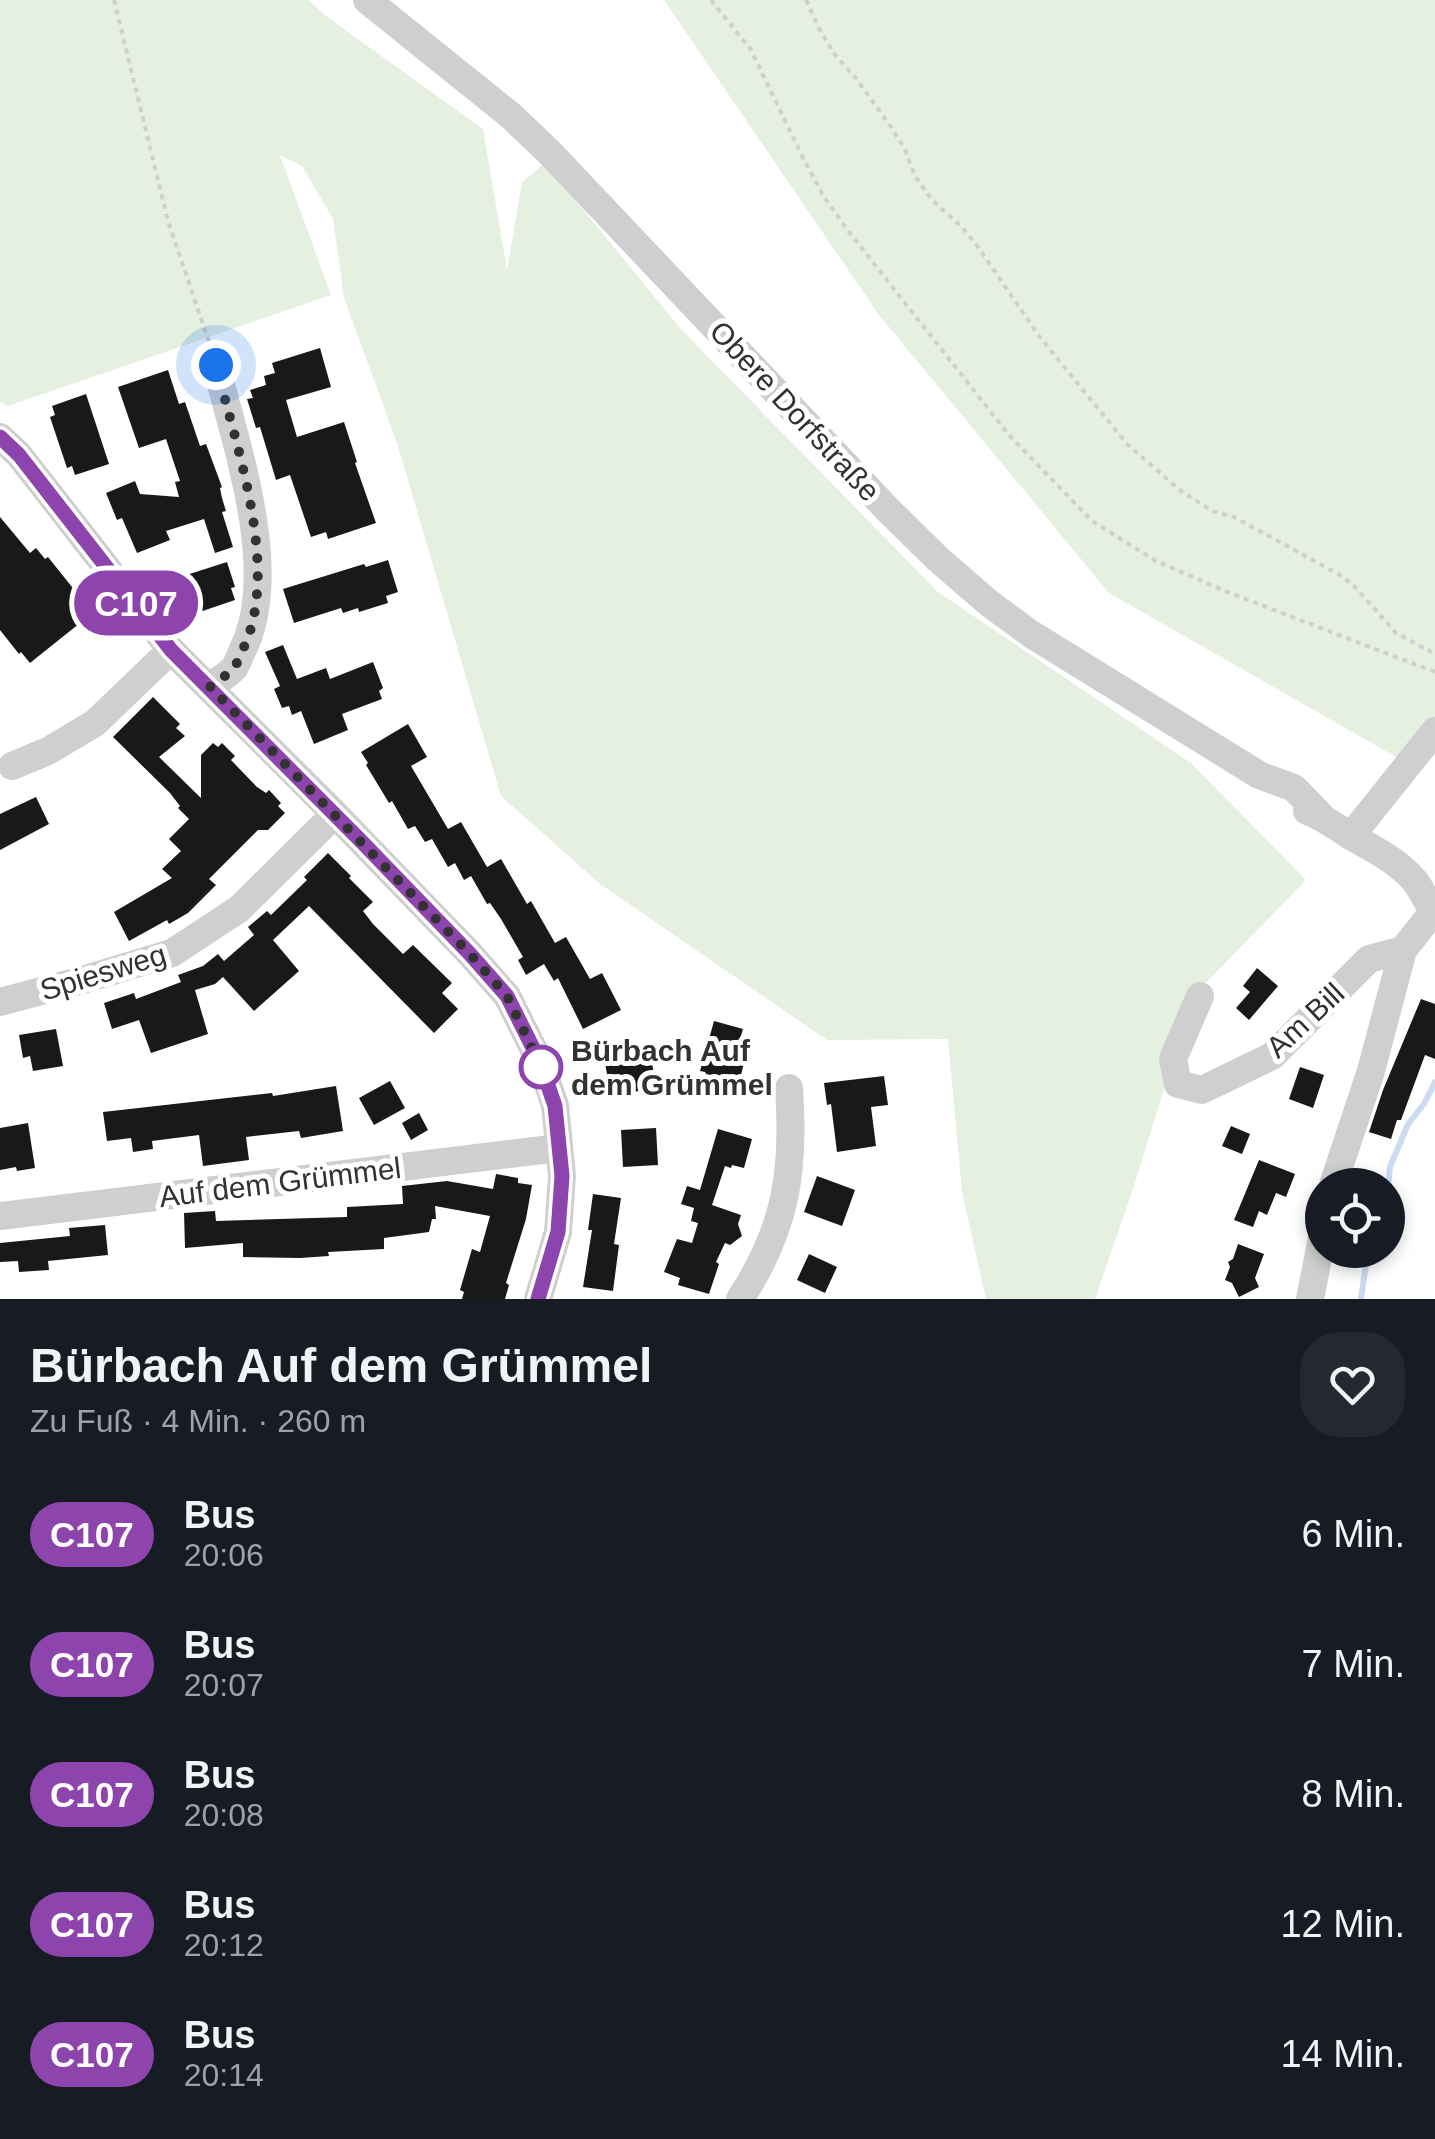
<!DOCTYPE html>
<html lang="de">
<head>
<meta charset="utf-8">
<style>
	body { margin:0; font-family:Helvetica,sans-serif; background:#242831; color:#f1f3f6; height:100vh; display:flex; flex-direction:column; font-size:38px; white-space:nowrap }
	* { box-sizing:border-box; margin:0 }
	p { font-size:32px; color:#9ea1a6 }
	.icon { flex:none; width:55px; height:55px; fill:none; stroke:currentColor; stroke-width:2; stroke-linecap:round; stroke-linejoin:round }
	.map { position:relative; height:1299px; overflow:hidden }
	.details { display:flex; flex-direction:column; background:#171b24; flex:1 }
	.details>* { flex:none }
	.badge { padding:0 20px; border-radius:32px; font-size:35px; line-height:65px }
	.controls { position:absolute; left:1305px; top:1168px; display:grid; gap:20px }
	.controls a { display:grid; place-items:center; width:100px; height:100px; border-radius:50%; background:#171b24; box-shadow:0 5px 15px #0003; font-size:50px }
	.you { position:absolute; width:50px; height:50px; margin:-25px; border:8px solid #fff; border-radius:50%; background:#1a73e8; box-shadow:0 0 0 15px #1a73e833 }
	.map>.badge { position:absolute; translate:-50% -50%; box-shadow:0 0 0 5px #fff }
	.round { display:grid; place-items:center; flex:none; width:105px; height:105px; border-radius:40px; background:#242831 }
	.summary { display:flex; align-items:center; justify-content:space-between; height:170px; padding:0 30px }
	h1 { font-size:48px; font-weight:700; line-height:75px }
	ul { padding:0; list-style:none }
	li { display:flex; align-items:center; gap:30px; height:130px; padding:0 30px }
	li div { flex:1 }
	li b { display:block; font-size:38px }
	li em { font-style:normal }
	li .badge { min-width:110px; font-weight:700; text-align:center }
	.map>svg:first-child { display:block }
	.green { fill:#e5f0e0 }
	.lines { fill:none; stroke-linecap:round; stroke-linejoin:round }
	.stream { stroke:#cbdbf1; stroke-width:6 }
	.building { fill:#191919 }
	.path { stroke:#cfcfcf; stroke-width:4; stroke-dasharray:5 5; stroke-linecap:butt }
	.minor { stroke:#cfcfcf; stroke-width:28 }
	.line-casing { stroke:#fff; stroke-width:22 }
	.line { stroke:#8e44ad; stroke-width:15 }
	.walk { stroke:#323232; stroke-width:10; stroke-dasharray:0 18 }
	.stop-dot { fill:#fff; stroke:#8e44ad; stroke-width:5 }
	.labels { text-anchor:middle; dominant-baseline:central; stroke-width:10; stroke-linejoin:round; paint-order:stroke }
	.street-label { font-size:30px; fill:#323232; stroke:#fff }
	.stop-label { font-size:30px; font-weight:bold; fill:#323232; stroke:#fff; text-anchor:start }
</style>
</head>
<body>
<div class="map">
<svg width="1435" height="1299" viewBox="0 0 1435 1299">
	<rect width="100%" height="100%" fill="#fff"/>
	<path class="green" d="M0 0H308L330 19 483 129 507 270 522 182 545 163 680 328 938 592 1191 763 1306 880 1193 996 1133 1189 1095 1299H986L962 1192 948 1039 827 1040 600 884 501 796 397 443 344 298 333 219 302 166 280 155 331 295 8 406 0 402Z
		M664 0H1435V747L1417 769 1109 593 879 315Z"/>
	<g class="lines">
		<path class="stream" d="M1388 1189 1390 1167 1408 1124 1424 1104 1435 1082
			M1361 1299 1368 1250"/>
	</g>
	<path class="building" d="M320 348 331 387 286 400 297 437 344 422 357 462 355 463 376 523 328 539 326 532 311 537 290 475 276 480 260 427 256 428 247 399 253 398 250 390 266 385 264 376 275 373 272 363Z
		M168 370 179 404 185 402 200 446 206 444 222 487 220 488 222 498 226 511 222 512 233 547 215 553 204 519 166 531 170 540 137 553 122 518 117 520 106 493 135 481 140 494 179 497 175 482 180 481 166 439 139 448 118 387Z
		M86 394 109 464 75 475 72 466 67 468 50 417 55 415 52 406Z
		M0 517 30 553 36 548 45 559 48 557 84 602 81 604 90 615 30 663 21 652 19 654 0 630Z
		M388 560 398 592 386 596 388 603 359 612 358 608 343 613 341 608 294 623 283 589 364 564 366 567Z
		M227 562 235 587 231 588 235 600 185 617 176 589 180 588 177 578Z
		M283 645 297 679 326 668 330 679 373 662 383 688 379 691 382 699 342 714 348 730 314 744 301 711 292 715 289 706 282 708 274 689 280 686 265 652Z
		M153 697 180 724 176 728 185 736 159 757 201 798V755L213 743 218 747 222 743 235 756 231 760 257 787 266 793 269 790 281 803 278 806 285 813 268 830H258L209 879 216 885 188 913 169 924 167 920 129 941 114 912 172 878 162 869 181 851 169 839 189 819 178 808 180 806 170 793 113 737Z
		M408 724 427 757 411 766 448 829 461 822 487 867 501 859 527 904 531 901 555 943 566 937 590 979 602 973 621 1010 583 1029 558 978 554 981 544 964 526 975 518 960 523 957 501 919 490 903 487 904 471 876 464 880 455 863 448 867 432 839 425 842 415 826 408 829 392 801 389 803 366 765 368 763 361 752Z
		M36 797 49 824 0 850V814Z
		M328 853 351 876 349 878 373 902 363 911 373 924 403 954 413 945 452 983 442 993 458 1009 434 1033 309 906 273 940 299 971 254 1011 223 977 215 984 195 990 208 1034 151 1053 139 1020 112 1029 104 1003 134 993 136 999 181 982 178 975 203 966 218 954 224 961 254 935 248 927 267 911 271 915 307 880 304 877Z
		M1257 968 1278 986 1249 1020 1236 1008 1250 992 1243 986Z
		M1421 999 1435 1004V1059L1425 1055 1401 1120H1397L1391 1139 1369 1132 1383 1090Z
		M714 1021 743 1029 737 1049 747 1052 738 1086 728 1083 720 1088 713 1086 705 1072 700 1071Z
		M56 1029 63 1066 33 1071 30 1056 23 1058 19 1035Z
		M649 1044 656 1088 611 1096 603 1052Z
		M1300 1067 1324 1075 1313 1108 1289 1099Z
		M884 1076 888 1105 871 1107 876 1146 837 1152 831 1104 827 1105 824 1083Z
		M390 1081 405 1108 374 1125 359 1098Z
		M336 1086 343 1131 301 1138 299 1131 246 1137 249 1160 203 1166 199 1135 152 1141 153 1149 133 1152 131 1138 107 1141 103 1112 272 1093 273 1096Z
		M419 1113 428 1130 411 1140 402 1123Z
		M28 1123 35 1168 17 1171 16 1167 0 1170V1128Z
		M1231 1126 1250 1134 1242 1154 1222 1146Z
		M656 1128 658 1165 623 1167 621 1130Z
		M718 1129 752 1139 744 1168 732 1165 731 1168 725 1166 712 1205 741 1215 738 1224 742 1236 730 1245 725 1243 716 1262 719 1264 709 1294 678 1285 680 1278 664 1272 677 1239 692 1243 698 1223 691 1221 694 1208 681 1204 687 1186 700 1190Z
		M1259 1160 1295 1174 1286 1197 1276 1193 1267 1215 1259 1211 1253 1227 1234 1220Z
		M496 1174 518 1178V1183L532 1185 526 1219 506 1283 509 1285 505 1299H462L464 1292 460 1290 472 1249 480 1252 490 1216 435 1206 436 1219H432L429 1232 384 1238V1249L328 1252 329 1256 300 1258 243 1257V1243L185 1248 184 1213 215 1211 216 1221 347 1217V1207L403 1204 402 1186 447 1181 493 1189Z
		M817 1176 855 1190 842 1226 804 1212Z
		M593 1194 621 1198 614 1244 619 1245 613 1291 583 1287 592 1230H588Z
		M105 1225 108 1255 48 1261 49 1270 19 1272 18 1261 0 1262V1243L70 1236 69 1228Z
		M1238 1244 1264 1254 1255 1278 1259 1287 1239 1297 1232 1283 1225 1280 1230 1267 1228 1262 1233 1259Z
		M809 1254 837 1267 825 1293 797 1280Z"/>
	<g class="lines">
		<path class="path" d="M114 0 168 221 209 342
			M711 0 751 50 803 158 824 197 849 232 1009 435 1092 521 1156 561 1225 591 1435 672
			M806 0 820 30 835 55 855 77 891 127 905 150 915 176 932 200 962 227 978 247 1039 336 1127 444 1181 491 1212 511 1234 517 1340 575 1354 586 1396 633 1435 654"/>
		<path class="minor" d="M367 0 510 115 550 153 888 510 938 559 990 604 1031 634 1259 775 1294 788 1322 817
			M0 437 19 455 171 650 335 814 470 954 507 996 540 1062 555 1105 562 1176 558 1232 538 1299
			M210 687C217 681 228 675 234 668 238 662 241 653 244 647 280 569 236 446 216 365
			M12 766 48 751 95 723 171 650
			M1307 811C1323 817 1335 826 1349 835 1372 848 1396 860 1414 880 1422 890 1428 904 1435 914
			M1351 836 1435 731
			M1200 996 1173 1059 1178 1084 1202 1090 1272 1056 1369 959 1403 950
			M0 1002 79 981 172 953 239 909 335 814
			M1333 1185 1371 1071 1403 950 1433 912
			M0 1216 559 1148
			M740 1299C786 1229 795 1171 789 1088
			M1310 1299 1322 1238"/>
	</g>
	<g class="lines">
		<defs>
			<path id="line" d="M0 437 19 455 171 650 362 842 470 954 507 996 540 1062 555 1106 562 1176 558 1232 538 1299"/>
		</defs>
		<use href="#line" class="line-casing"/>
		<use href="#line" class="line"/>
		<path class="walk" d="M216 365C236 446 280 568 244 647 241 653 238 662 234 668 228 675 217 681 210 687L470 954 507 996 541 1067"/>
	</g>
	<circle class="stop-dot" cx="541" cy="1067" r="20"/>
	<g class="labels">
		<g class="street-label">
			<text transform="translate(795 411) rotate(47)">Obere Dorfstraße</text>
			<text transform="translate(103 972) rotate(-17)">Spiesweg</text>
			<text transform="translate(1305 1020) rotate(-43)">Am Bill</text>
			<text transform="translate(280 1182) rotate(-7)">Auf dem Grümmel</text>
		</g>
		<g class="stop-label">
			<text x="571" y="1050">Bürbach Auf<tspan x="571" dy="34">dem Grümmel</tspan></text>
		</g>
	</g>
</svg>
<div class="controls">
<a><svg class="icon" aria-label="locate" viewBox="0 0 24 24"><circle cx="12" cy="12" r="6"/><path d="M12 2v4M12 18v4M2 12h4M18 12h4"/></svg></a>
</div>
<div class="you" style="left:216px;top:365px"></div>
<b class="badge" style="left:136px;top:603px;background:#8e44ad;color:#fff">C107</b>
</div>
<section class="details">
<div class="summary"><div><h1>Bürbach Auf dem Grümmel</h1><p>Zu Fuß · 4 Min. · 260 m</p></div><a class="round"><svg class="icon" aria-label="heart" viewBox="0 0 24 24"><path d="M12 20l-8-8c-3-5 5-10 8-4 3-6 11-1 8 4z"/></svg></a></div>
<ul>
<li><span class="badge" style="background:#8e44ad;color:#fff">C107</span><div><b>Bus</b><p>20:06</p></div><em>6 Min.</em></li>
<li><span class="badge" style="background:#8e44ad;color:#fff">C107</span><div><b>Bus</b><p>20:07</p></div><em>7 Min.</em></li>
<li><span class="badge" style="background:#8e44ad;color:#fff">C107</span><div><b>Bus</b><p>20:08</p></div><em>8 Min.</em></li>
<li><span class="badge" style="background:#8e44ad;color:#fff">C107</span><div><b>Bus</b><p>20:12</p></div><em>12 Min.</em></li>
<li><span class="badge" style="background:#8e44ad;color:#fff">C107</span><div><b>Bus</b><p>20:14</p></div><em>14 Min.</em></li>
</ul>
</section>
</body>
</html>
